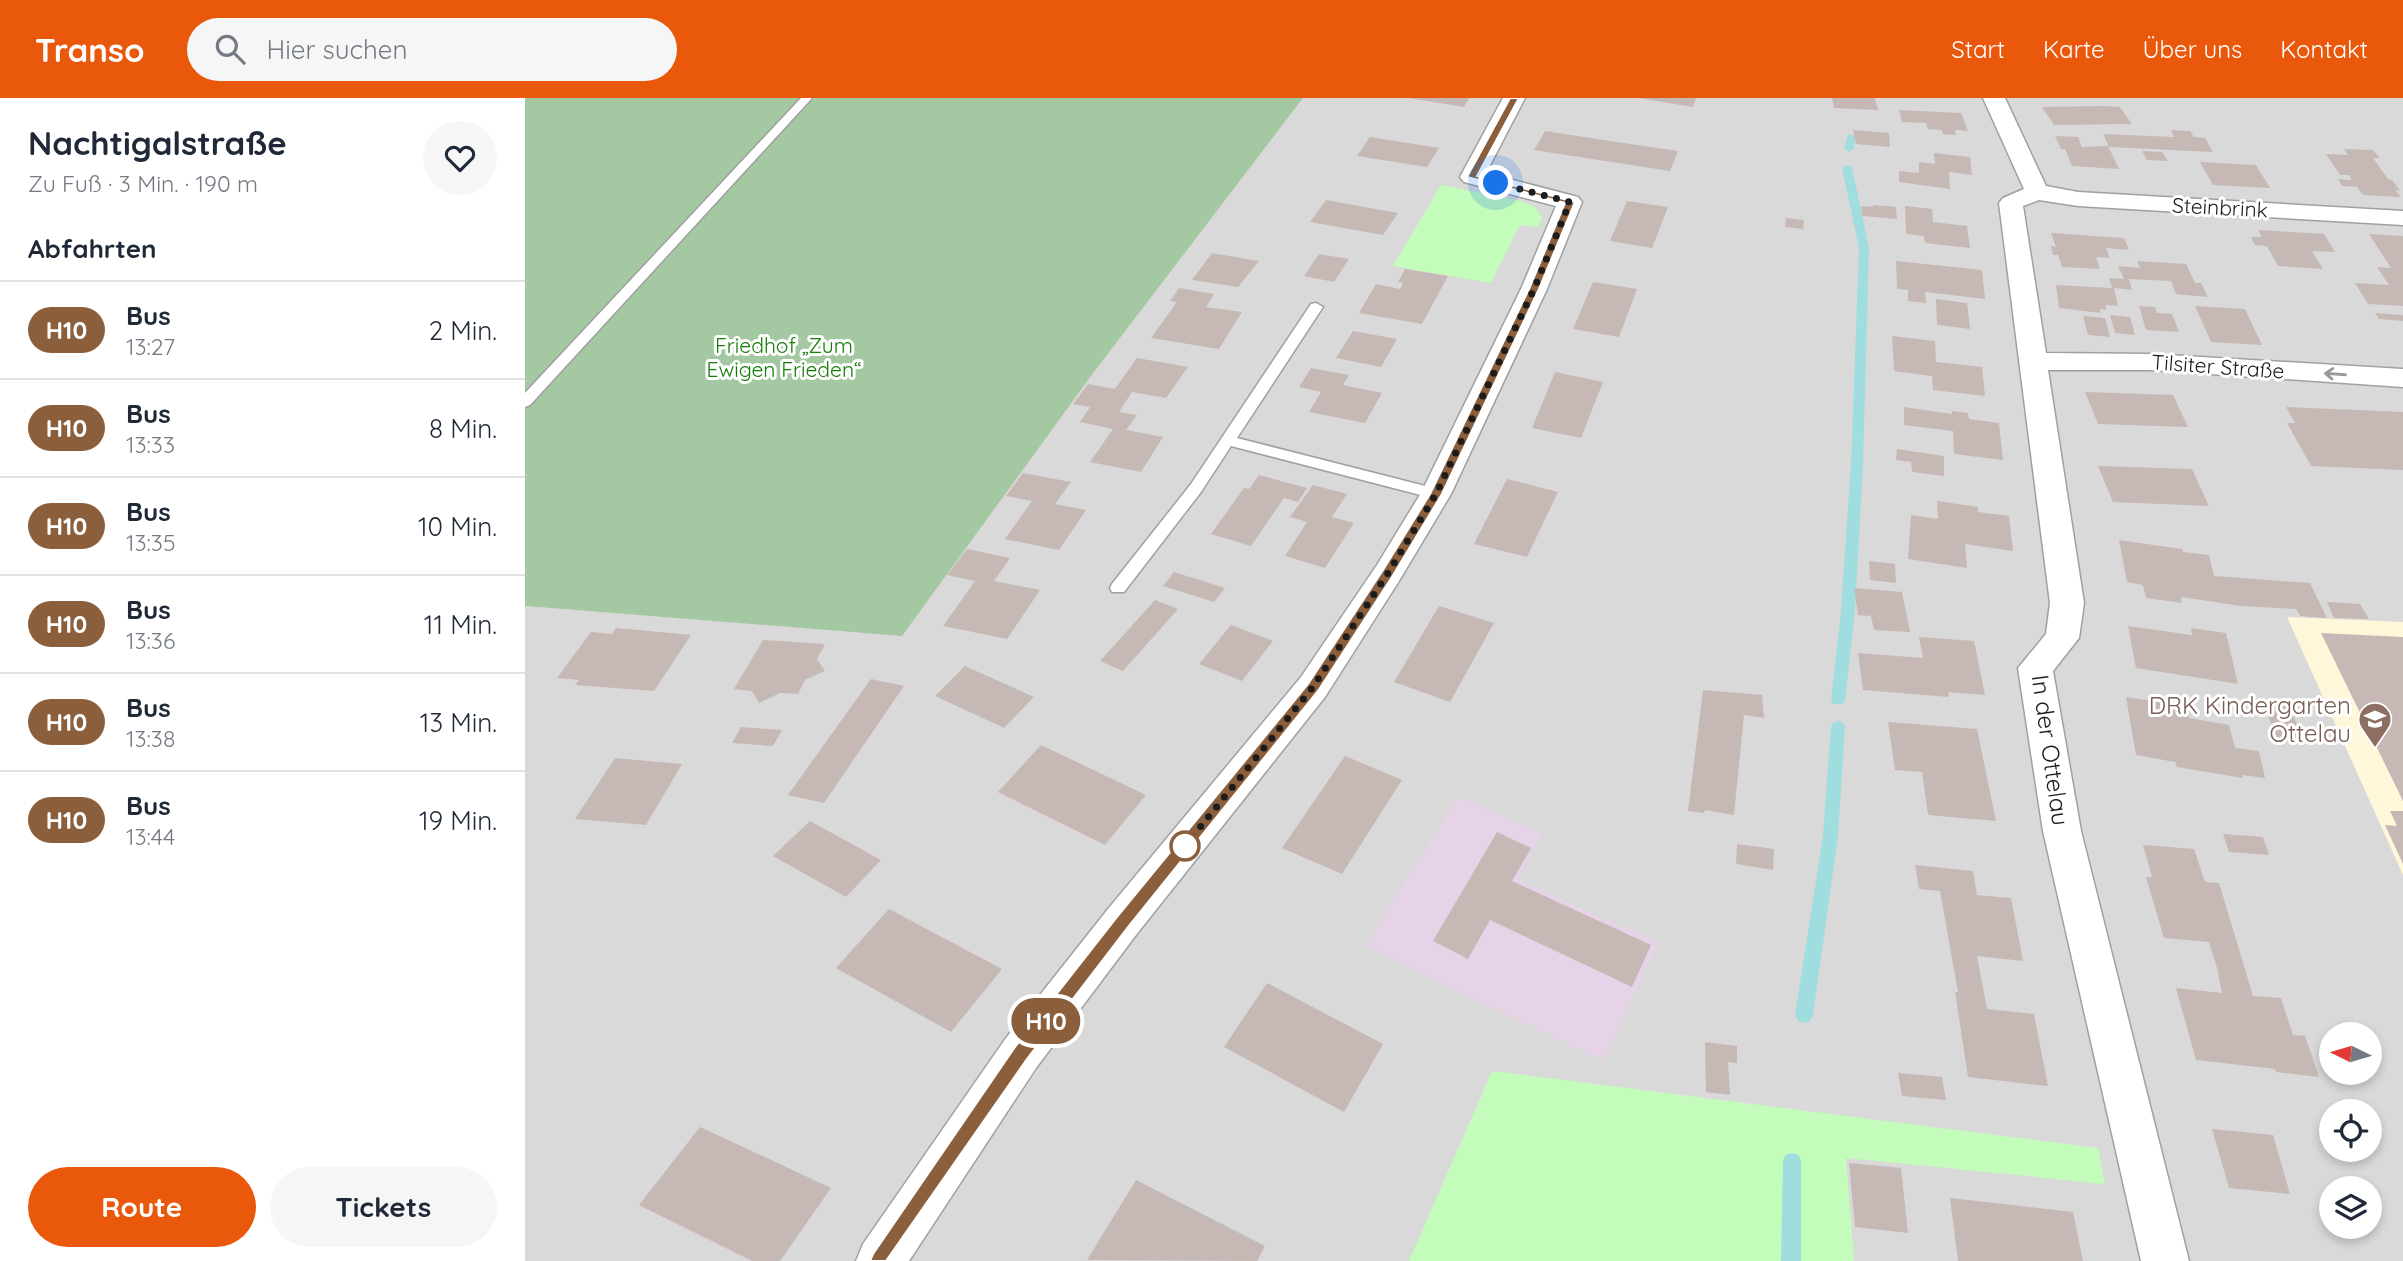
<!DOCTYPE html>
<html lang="de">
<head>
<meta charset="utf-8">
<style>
	body { margin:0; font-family:Quicksand,sans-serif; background:#f6f6f7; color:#1f2937; height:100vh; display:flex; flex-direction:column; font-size:26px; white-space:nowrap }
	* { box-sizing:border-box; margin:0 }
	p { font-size:23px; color:#747a83 }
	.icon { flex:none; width:38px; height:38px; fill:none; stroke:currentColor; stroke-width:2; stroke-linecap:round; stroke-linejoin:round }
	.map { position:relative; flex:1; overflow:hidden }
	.sheet { display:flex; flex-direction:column; background:#fff; width:525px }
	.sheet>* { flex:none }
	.badge { padding:0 14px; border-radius:23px; font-size:24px; line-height:46px }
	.needle { width:46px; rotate:275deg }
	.fabs { position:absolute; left:1794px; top:924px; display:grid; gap:14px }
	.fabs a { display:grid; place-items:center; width:63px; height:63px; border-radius:50%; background:#fff; box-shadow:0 4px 10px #0003; font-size:35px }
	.you { position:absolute; width:35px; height:35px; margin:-18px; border:5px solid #fff; border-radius:50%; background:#1a73e8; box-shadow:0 0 0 10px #1a73e833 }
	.map>.badge { position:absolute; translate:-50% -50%; box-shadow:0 0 0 4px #fff }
	h2 { padding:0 28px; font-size:26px; line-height:63px }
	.round { display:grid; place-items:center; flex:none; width:74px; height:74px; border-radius:37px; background:#f6f6f7 }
	.overview { display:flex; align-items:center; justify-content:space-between; height:119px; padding:0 28px }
	h1 { font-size:33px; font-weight:700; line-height:52px }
	.primary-button { display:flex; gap:14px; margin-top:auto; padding:14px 28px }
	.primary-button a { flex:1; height:80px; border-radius:42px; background:#ea580c; color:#fff; font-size:28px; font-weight:700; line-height:80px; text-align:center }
	.primary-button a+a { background:#f6f6f7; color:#1f2937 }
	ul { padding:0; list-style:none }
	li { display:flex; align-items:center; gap:21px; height:98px; padding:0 28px; border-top:2px solid #e0e1e3 }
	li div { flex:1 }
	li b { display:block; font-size:26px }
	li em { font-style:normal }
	li .badge { min-width:77px; font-weight:700; text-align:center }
	header { display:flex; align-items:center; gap:42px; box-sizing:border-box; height:98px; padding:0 35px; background:#ea580c; color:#fff }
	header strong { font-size:33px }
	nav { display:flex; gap:38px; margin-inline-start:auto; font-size:24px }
	.search { width:490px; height:63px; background:#f6f6f7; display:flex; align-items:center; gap:18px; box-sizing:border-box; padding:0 24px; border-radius:38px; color:#747a83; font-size:26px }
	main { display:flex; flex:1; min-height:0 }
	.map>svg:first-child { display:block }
	.residential { fill:#dad9d9; fill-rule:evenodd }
	.industrial { fill:#e7d3e8 }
	.education { fill:#fff7da }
	.cemetery { fill:#a4c8a1 }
	.park { fill:#c3fcbb }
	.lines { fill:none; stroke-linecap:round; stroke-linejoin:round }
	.stream { fill:#9fddde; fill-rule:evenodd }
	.building { fill:#c6b8b5 }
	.service-casing { stroke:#a0a0a0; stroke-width:3 }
	.minor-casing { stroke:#a0a0a0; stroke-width:3 }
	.service { fill:#fff; fill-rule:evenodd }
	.minor { fill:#fff; fill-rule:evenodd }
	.oneway { stroke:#999 }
	.line { fill:#8b5e3c; stroke:#fff; stroke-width:2 }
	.walk { stroke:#1c1c1c; stroke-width:7; stroke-dasharray:0 12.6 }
	.stop-dot { fill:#fff; stroke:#8b5e3c; stroke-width:3.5 }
	.labels { text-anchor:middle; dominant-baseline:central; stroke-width:6; stroke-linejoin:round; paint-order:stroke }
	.far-street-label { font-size:21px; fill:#1c1c1c; stroke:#fff }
	.far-park-label { font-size:21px; fill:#157e06; stroke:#fff }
	.education-label { font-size:24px; fill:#785e54; stroke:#fff; text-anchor:end }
	.street-label { font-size:24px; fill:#1c1c1c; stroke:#fff }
</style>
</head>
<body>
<header>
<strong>Transo</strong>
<div class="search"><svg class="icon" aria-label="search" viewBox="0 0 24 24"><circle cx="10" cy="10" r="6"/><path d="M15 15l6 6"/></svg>Hier suchen</div>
<nav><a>Start</a><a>Karte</a><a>Über uns</a><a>Kontakt</a></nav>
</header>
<main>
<section class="sheet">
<div class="overview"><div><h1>Nachtigalstraße</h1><p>Zu Fuß · 3 Min. · 190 m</p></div><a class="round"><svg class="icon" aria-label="heart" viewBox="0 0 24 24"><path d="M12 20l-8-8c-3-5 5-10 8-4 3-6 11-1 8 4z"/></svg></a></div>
<h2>Abfahrten</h2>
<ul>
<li><span class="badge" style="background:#8b5e3c;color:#fff">H10</span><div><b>Bus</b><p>13:27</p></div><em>2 Min.</em></li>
<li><span class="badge" style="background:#8b5e3c;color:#fff">H10</span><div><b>Bus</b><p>13:33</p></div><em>8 Min.</em></li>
<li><span class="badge" style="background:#8b5e3c;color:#fff">H10</span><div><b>Bus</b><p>13:35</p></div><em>10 Min.</em></li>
<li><span class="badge" style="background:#8b5e3c;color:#fff">H10</span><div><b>Bus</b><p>13:36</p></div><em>11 Min.</em></li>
<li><span class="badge" style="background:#8b5e3c;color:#fff">H10</span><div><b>Bus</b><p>13:38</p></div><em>13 Min.</em></li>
<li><span class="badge" style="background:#8b5e3c;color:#fff">H10</span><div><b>Bus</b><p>13:44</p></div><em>19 Min.</em></li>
</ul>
<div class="primary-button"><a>Route</a><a>Tickets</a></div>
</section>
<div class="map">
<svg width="1878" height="1163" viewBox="0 0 1878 1163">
	<rect width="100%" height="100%" fill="#eee7e1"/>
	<path class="residential" d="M778 0H1878V1163H0V508L377 537 566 278ZM1806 936H1844V975H1806ZM1806 1013H1844V1052H1806ZM1806 1090H1844V1129H1806Z"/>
	<path class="industrial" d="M933 699 1017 736 993 782 1133 845 1078 963 841 847Z"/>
	<path class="education" d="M1762 519 1878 524V777Z"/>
	<path class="cemetery" d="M0 0H778L566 278 377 538 0 508Z"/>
	<path class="park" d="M916 87 996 103 1010 109 1017 119 1013 129 995 127 966 185 868 168Z
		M967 973 1573 1050 1580 1086 1321 1060 1329 1163H884Z"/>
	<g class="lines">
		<path class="stream" d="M1323 36 1330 38 1329 51 1324 54 1319 51Z
			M1322 67 1327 70 1344 150 1338 366 1330 513 1320 602 1318 606H1308L1306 602 1316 513 1326 366 1334 150 1317 70Z
			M1313 623 1318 625 1320 629 1313 738 1288 917 1285 923 1279 925 1273 923 1270 917 1298 738 1306 629 1308 625Z
			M1267 1055 1274 1057 1276 1064V1163H1256L1258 1064 1260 1057Z"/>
	</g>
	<path class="building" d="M884 0H944L939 9Z
		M1113 0H1171L1168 9Z
		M1307 0H1350L1353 12 1309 10Z
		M1577 8 1595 9 1607 26 1529 27 1517 9Z
		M1374 12 1436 15 1443 33 1430 32 1431 37 1418 36 1417 32 1403 31 1401 25 1377 24Z
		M1328 32 1364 35 1365 49 1331 46Z
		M1646 32 1665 33 1669 39 1680 40 1688 54 1584 49 1578 36 1649 39Z
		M1020 33 1085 43 1153 53 1145 73 1009 52Z
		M1530 38 1553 39 1557 49 1583 48 1594 71 1547 68 1540 51H1536Z
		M845 39 914 50 902 69 832 58Z
		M1819 51 1848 52 1855 60H1848L1863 81 1867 82 1875 93 1870 92 1876 99 1838 97 1832 89 1817 88 1813 81 1827 82 1824 77H1815L1801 56 1823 57Z
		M1617 53 1637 54 1643 63 1622 62Z
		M1409 55 1445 59 1447 77 1424 74 1425 91 1374 84V73L1394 75V64L1410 66Z
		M1675 64 1731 67 1745 90 1688 87Z
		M801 102 873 115 858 137 785 124Z
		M1102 103 1143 109 1127 150 1085 143Z
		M1348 107 1371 109 1372 121 1337 118 1336 108 1348 109Z
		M1380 108 1407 111 1408 124 1442 128 1445 150 1400 145 1399 138 1381 136Z
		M1261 120 1279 122 1278 131 1260 129Z
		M1733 132 1799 136 1810 154 1787 153 1798 171 1753 168 1742 148 1730 147 1726 139H1737Z
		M1526 135 1599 140 1604 152 1581 150 1585 160 1571 159 1575 171 1537 169 1533 157H1528L1526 148 1531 149Z
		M1844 136 1878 138V208L1843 206 1830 185 1864 187 1852 169 1866 170Z
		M687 155 734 163 713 189 667 182Z
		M794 156 824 161 809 184 779 178Z
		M1371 163 1457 172 1460 201 1400 194 1401 205 1383 203V192L1372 191Z
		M1612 163 1661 166 1670 185H1676L1683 199 1651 196 1646 183 1604 181 1607 192 1589 190 1593 208 1581 207V212L1575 211 1576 215 1534 210 1531 187 1587 190 1584 180 1599 181 1593 168 1615 170Z
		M880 171 923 178 897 226 834 215 851 186 875 191 878 185 873 184Z
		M1068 184 1112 191 1094 239 1048 231Z
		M654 190 689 196 681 209 717 214 694 251 626 240 652 204 645 203Z
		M1411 201 1442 205 1445 231 1412 227Z
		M1614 208 1630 209 1632 215 1647 216 1654 234 1621 232Z
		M1670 208 1720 211 1737 247 1686 244Z
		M1850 215 1878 217V223L1854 221Z
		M1585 217 1605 219 1610 237 1590 235Z
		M1558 218 1580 220 1585 239 1563 237Z
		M828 233 872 241 856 269 811 260Z
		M1367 238 1410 243 1411 264 1457 269 1460 298 1408 292 1407 278 1369 273Z
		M612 260 663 269 641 300 607 294 594 314 612 317 601 332 638 339 616 374 565 364 588 331 555 324 565 309 548 306 563 286 590 291Z
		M786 270 824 277 818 287 857 295 840 325 784 314 796 294 774 289Z
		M1030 274 1078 284 1056 340 1007 330Z
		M1560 294 1648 297 1663 329 1573 326Z
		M1379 309 1427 316V313L1443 315 1444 321 1474 325 1478 362 1429 356 1428 333 1379 327Z
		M1761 309 1878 314V372L1786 368 1762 325H1770Z
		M1372 351 1419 358V378L1387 374 1386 364 1371 362Z
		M1573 368 1667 371 1684 408 1588 404Z
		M498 375 546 384 530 406 561 412 534 452 480 441 507 403 481 398Z
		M734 377 782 390 773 404 759 400 726 448 686 436 719 390 724 391Z
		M982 381 1033 394 1002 459 949 446Z
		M788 387 822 396 807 419 829 425 800 470 760 458 782 424 765 419Z
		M1412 403 1453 409V414L1484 418 1488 453 1440 446 1442 470 1383 461 1386 417 1413 421Z
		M1594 442 1657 451 1658 454 1684 457 1689 478 1785 485 1802 520 1775 518 1771 511 1716 508 1656 499 1657 505 1621 500 1618 487 1602 484Z
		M442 451 485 460 469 483 515 492 482 541 418 528 450 483 422 477Z
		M1344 463 1370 466 1371 485 1345 482Z
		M649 474 700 490 689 504 638 488Z
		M1329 490 1377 494 1385 534 1349 532 1346 518 1333 517Z
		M630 502 653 511 598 573 575 563Z
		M1802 504 1835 506 1844 521 1809 520Z
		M914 508 969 525 925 604 869 584Z
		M706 527 748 543 717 583 674 566Z
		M1603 528 1667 537 1666 530 1701 535 1713 586 1611 570Z
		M91 530 166 537 129 593 50 587 54 582 32 580 66 534 87 536Z
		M1796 535 1878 539V703Z
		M1394 539 1449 543 1460 597 1423 594 1424 599 1338 592 1333 555 1398 560Z
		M238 542 300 546 292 561 300 573 280 582 273 596 255 595 234 605 227 593 209 591Z
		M440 568 509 599 479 630 410 598Z
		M346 581 379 588 299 705 263 697Z
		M1178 592 1237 597 1239 620 1219 617 1209 717 1180 712 1179 715 1163 713Z
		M1601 599 1661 608 1664 620 1704 627 1710 650 1734 653 1740 680 1717 677 1718 680 1652 669 1650 664 1611 657Z
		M1737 604 1762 605 1781 645 1754 644Z
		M1363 624 1452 631 1471 723 1403 717 1397 674 1370 672Z
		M216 629 257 632 248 648 207 645Z
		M516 647 621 697 580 747 473 694Z
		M820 658 877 682 817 776 757 750Z
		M90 660 157 666 121 727 50 721Z
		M1865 713H1878V766L1860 727 1872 728Z
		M285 723 356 762 321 799 248 758Z
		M972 734 1006 750 987 783 1126 847 1107 889 965 822 943 861 908 843Z
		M1698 736 1738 739 1744 757 1704 754Z
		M1212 746 1249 751 1248 772 1211 766Z
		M1618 747 1669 751 1680 784 1694 785 1728 898 1756 900 1768 937 1780 938 1794 979 1751 974 1750 971 1671 962 1651 890 1697 895 1692 870 1684 844 1639 840 1621 779H1627Z
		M1390 767 1448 773 1452 797 1486 800 1498 863 1452 858 1462 911 1509 916 1523 988 1443 979 1430 894H1433L1415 793 1394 791Z
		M364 811 477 871 426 934 311 870Z
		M742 885 858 946 819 1014 699 949Z
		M1180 944 1212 948V965L1203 964 1205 997 1181 994Z
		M1373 975 1417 979 1421 1002 1377 998Z
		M175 1029 306 1090 255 1163H227L114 1107Z
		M1687 1031 1748 1037 1765 1096 1704 1090Z
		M1324 1065 1376 1070 1383 1135 1330 1129Z
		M611 1082 740 1148 732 1163 562 1162Z
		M1425 1100 1548 1114 1558 1163H1433Z"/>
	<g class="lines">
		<defs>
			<path id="service" d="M276 0H287L5 307 0 309V295Z
				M791 205 798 209 712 340 916 392 919 396 916 400 911 401 706 348 676 394 599 494H587L585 490 587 486 666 386 786 206Z"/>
			<path id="minor" d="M978 0H1000L961 75 1053 99 1057 104 1022 191 926 396 874 483 800 599 611 837 511 970 384 1163H331L338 1146 481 940 583 811 776 579 852 467 896 395 996 191 1031 108 939 84 935 79Z
				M1458 0H1480L1521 88 1553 94 1878 113V127L1553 108 1514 102 1498 108 1521 255 1626 256 1878 271V289L1626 272H1523L1559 505 1554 540 1528 573 1556 733 1664 1163H1616L1518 733 1493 570 1521 536 1525 505 1474 105 1478 100 1499 91Z"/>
		</defs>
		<use href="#service" class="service-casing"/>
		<use href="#minor" class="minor-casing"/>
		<use href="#service" class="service"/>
		<use href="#minor" class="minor"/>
	</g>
	<defs><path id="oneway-shaft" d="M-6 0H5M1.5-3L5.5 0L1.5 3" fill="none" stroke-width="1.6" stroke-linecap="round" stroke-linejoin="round" transform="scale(1.75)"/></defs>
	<use class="oneway" href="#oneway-shaft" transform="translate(1810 276) rotate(-176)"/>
	<path class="line" d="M985 0H994L952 78 1050 104 1014 191 917 396 867 479 793 593 603 829 502 961 361 1163H345L348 1156 490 949 592 819 783 586 858 472 905 396 1004 191 1040 105 942 79Z"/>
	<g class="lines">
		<path class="walk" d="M660 748 656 753 788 589 863 475 911 396 1009 191 1045 104 971 85"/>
	</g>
	<defs>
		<symbol id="school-pin" viewBox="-11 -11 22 30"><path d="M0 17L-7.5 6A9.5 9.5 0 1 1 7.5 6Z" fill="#8d6e63" stroke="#fff"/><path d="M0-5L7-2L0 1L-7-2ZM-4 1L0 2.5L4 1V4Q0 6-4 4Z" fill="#fff"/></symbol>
	</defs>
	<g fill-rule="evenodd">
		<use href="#school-pin" x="1831" y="602" width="38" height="52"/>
	</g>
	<circle class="stop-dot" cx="660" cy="748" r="14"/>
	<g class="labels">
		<g class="far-street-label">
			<text transform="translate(1695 109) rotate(3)">Steinbrink</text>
			<text transform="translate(1693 268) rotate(4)">Tilsiter Straße</text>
		</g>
		<g class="far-park-label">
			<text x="259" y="247">Friedhof „Zum<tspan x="259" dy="24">Ewigen Frieden“</tspan></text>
		</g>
		<g class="education-label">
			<text x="1826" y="607">DRK Kindergarten<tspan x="1826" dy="28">Ottelau</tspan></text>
		</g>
		<g class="street-label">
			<text transform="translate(1526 652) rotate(82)">In der Ottelau</text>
		</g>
	</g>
</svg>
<div class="fabs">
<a><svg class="needle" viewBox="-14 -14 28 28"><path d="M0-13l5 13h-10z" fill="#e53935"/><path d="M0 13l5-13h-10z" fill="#747a83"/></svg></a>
<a><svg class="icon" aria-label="locate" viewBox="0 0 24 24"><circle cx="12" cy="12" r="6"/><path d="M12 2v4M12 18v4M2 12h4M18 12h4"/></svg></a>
<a><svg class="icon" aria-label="layers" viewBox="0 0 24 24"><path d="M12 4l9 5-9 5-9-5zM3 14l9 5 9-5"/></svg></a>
</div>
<div class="you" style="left:971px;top:85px"></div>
<b class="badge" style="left:521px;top:923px;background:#8b5e3c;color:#fff">H10</b>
</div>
</main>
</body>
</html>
